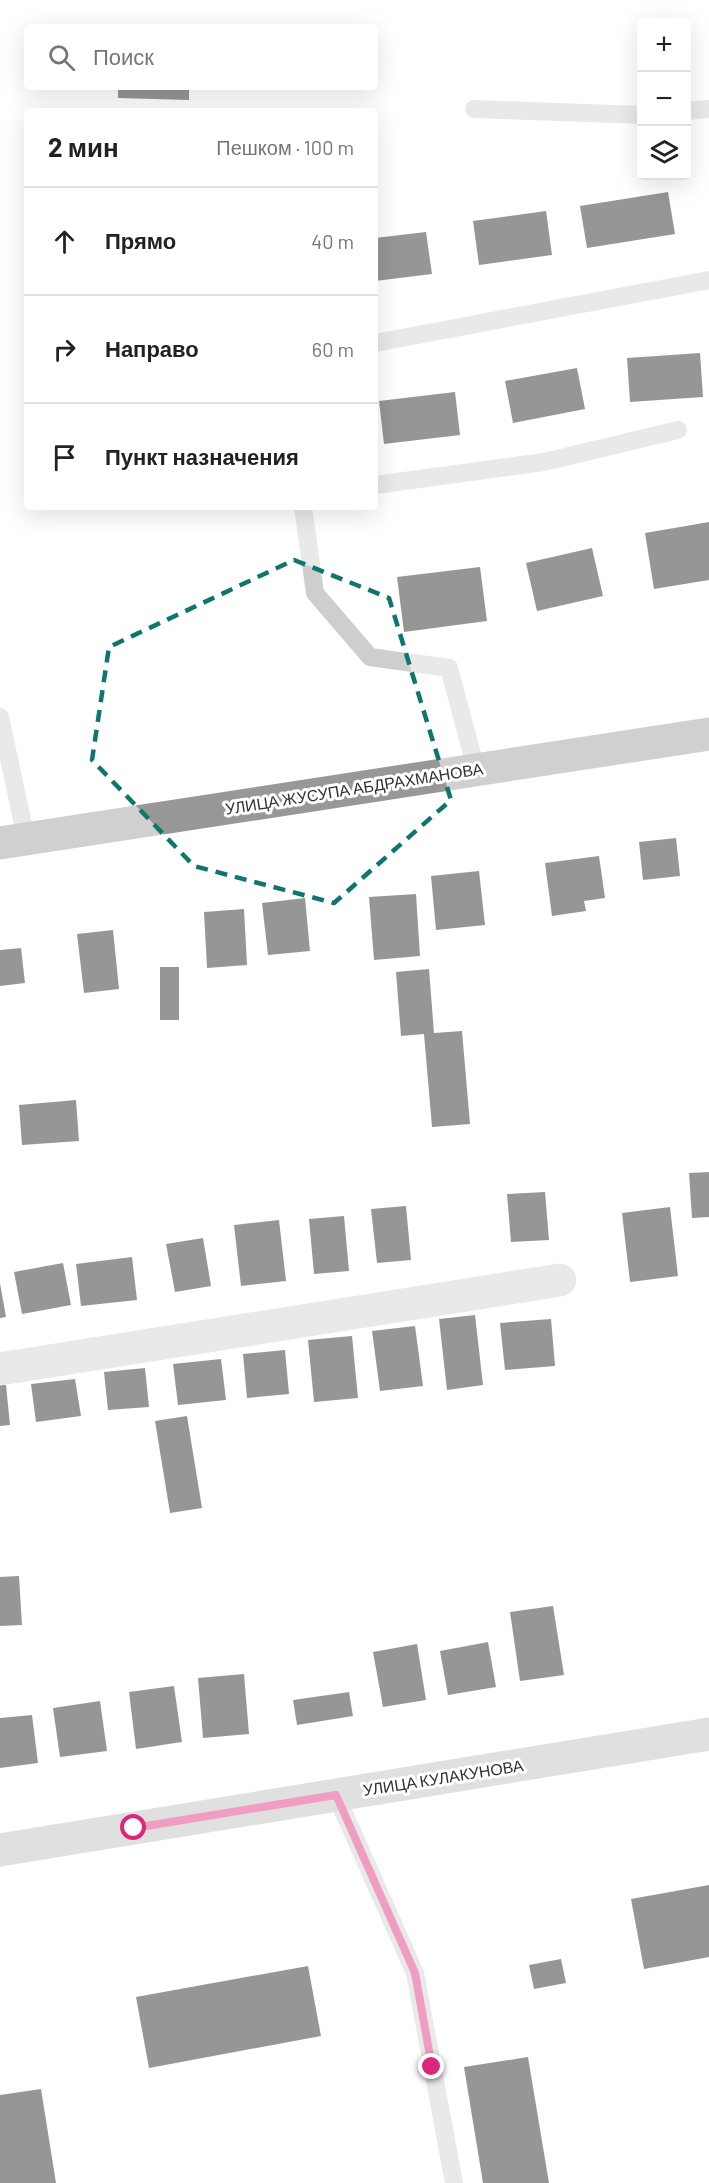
<!DOCTYPE html>
<html lang="ru">
<head>
<meta charset="utf-8">
<style>
  body { margin:0; font-family:Barlow,sans-serif; background:#f2f2f2; color:#222 }
  .controls { position:absolute; right:18px; top:18px; display:grid; overflow:hidden; border-radius:6px; box-shadow:0 6px 24px #0002 }
  .controls button { width:54px; height:54px; display:grid; place-items:center; padding:0; border:0; border-bottom:2px solid #e0e0e0; background:#fff; color:#222; font:30px sans-serif }
  .stop { position:absolute; width:18px; height:18px; margin:-14px; border:4px solid #db2777; border-radius:50%; background:#fff }
  .stop.end { background:#db2777; border-color:#fff; box-shadow:0 2px 6px #0008 }
  .list { margin:0; padding:0; list-style:none }
  h2 { display:flex; justify-content:space-between; align-items:center; height:78px; margin:0; padding:0 24px; font-size:26px }
  h2 small { font-size:20px; font-weight:400; color:#767676 }
  .list li { display:grid; grid-template-columns:39px 1fr auto; gap:18px; align-items:center; box-sizing:border-box; height:108px; padding:0 24px; border-top:2px solid #e0e0e0 }
  .list b { display:block; font-size:22px; white-space:nowrap }
  .list em { font-size:20px; font-style:normal; color:#767676 }
  .icon { flex:none; width:33px; height:33px; fill:none; stroke:currentColor; stroke-width:2; stroke-linecap:round; stroke-linejoin:round }
  .map { position:relative; flex:none; width:709px; height:2183px; overflow:hidden }
  .search { position:absolute; background:#fff; box-shadow:0 6px 24px #0002; left:24px; top:24px; width:354px; height:66px; display:flex; align-items:center; gap:15px; box-sizing:border-box; padding:0 21px; border-radius:6px; color:#767676; font-size:22px }
  .panel { position:absolute; background:#fff; box-shadow:0 6px 24px #0002; left:24px; top:108px; width:354px; height:402px; border-radius:6px }
  .map>svg:first-child { display:block }
  .building { fill:#181818 }
  .lines { fill:none; stroke-linecap:round; stroke-linejoin:round }
  .lane { stroke:#cecece; stroke-width:18 }
  .street { stroke:#cecece; stroke-width:33 }
  .secondary { stroke:#bbb; stroke-width:33 }
  .highway { stroke:#989898; stroke-width:33 }
  .route { stroke:#db2777; stroke-width:8 }
  .marked { fill:none; stroke:#0f766e; stroke-width:4.5; stroke-dasharray:12 8; stroke-linejoin:round }
  .labels { text-anchor:middle; dominant-baseline:central; stroke-width:6; stroke-linejoin:round; paint-order:stroke }
  .street-label { font-size:16px; fill:#313131; stroke:#fff }
</style>
</head>
<body>
<div class="map">
<svg width="709" height="2183" viewBox="0 0 709 2183">
  <rect width="100%" height="100%" fill="#fff"/>
  <path class="building" d="M118,87h71v13l-71,-2z
    M668,192l7,42 -88,14 -7,-42z
    M546,211l6,44 -73,10 -6,-44z
    M426,232l6,42 -57,7v-43z
    M700,353l3,44 -73,5 -3,-44z
    M577,368l8,41 -72,14 -8,-42z
    M455,392l5,43 -76,9 -5,-43z
    M709,522v58l-55,9 -9,-56z
    M592,548l11,48 -66,15 -11,-48z
    M480,567l7,54 -83,11 -7,-55z
    M676,838l4,38 -37,4 -4,-38z
    M599,856l6,42 -21,3 2,10 -34,5 -7,-53z
    M479,871l6,54 -49,5 -5,-54z
    M416,894l4,62 -46,4 -5,-63z
    M305,898l5,53 -42,4 -6,-52z
    M244,909l3,56 -40,3 -3,-56z
    M113,930l6,59 -35,4 -7,-59z
    M21,948l4,35 -25,3v-36z
    M160,967h19v53h-19z
    M429,969l5,64 28,-2 8,93 -38,3 -8,-93 -23,2 -5,-64z
    M76,1100l3,41 -57,4 -3,-40z
    M709,1172v45l-17,1 -3,-45z
    M545,1192l4,48 -38,2 -4,-48z
    M406,1206l5,54 -34,3 -6,-54z
    M670,1207l8,69 -48,6 -8,-69z
    M344,1216l5,55 -35,3 -5,-55z
    M279,1220l7,61 -45,5 -7,-61z
    M203,1238l8,48 -36,6 -9,-48z
    M132,1257l5,43 -56,6 -5,-42z
    M63,1263l8,42 -49,9 -8,-42z
    M0,1283l6,34 -6,1z
    M475,1315l8,70 -36,5 -8,-71z
    M551,1319l4,47 -50,4 -5,-47z
    M415,1326l8,60 -43,5 -8,-60z
    M352,1336l6,62 -44,4 -6,-62z
    M285,1350l4,44 -42,4 -4,-44z
    M221,1359l5,41 -48,5 -5,-41z
    M145,1368l4,39 -41,3 -4,-38z
    M75,1379l6,37 -45,6 -5,-38z
    M0,1385h6l4,40 -10,1z
    M187,1416l15,92 -32,5 -15,-92z
    M19,1576l3,49 -22,1v-49z
    M553,1606l11,69 -44,6 -10,-69z
    M488,1642l8,45 -48,8 -8,-44z
    M417,1644l9,56 -43,7 -10,-55z
    M244,1674l5,60 -46,4 -5,-60z
    M174,1686l8,56 -46,7 -7,-57z
    M349,1692l4,24 -56,9 -4,-25z
    M100,1701l7,50 -47,6 -7,-49z
    M32,1715l6,48 -38,5v-50z
    M709,1885v72l-65,12 -13,-70z
    M561,1959l5,24 -32,6 -5,-24z
    M308,1966l13,70 -172,32 -13,-71z
    M528,2057l21,126h-66l-19,-116z
    M41,2089l15,94h-56v-88z"/>
  <g class="lines">
    <path class="lane" d="M474,109l168,6
      M686,111l23,-2
      M375,343l334,-63
      M375,485l169,-23 134,-32
      M303,507l12,86 55,64 79,11 27,101
      M0,717l26,121
      M336,1795l79,178 39,210"/>
    <path class="street" d="M0,1369l560,-89"/>
    <path class="secondary" d="M0,1850l709,-116"/>
    <path class="highway" d="M0,843l709,-109"/>
  </g>
  <g class="lines">
    <path class="route" d="M134,1828l202,-33 79,178 17,94"/>
  </g>
  <path d="M0 0H709V2183H0ZM294,560l95,38 62,202 -117,103 -140,-37 -102,-106 17,-113z" fill="#fff" fill-opacity=".55" fill-rule="evenodd"/>
  <path class="marked" d="M294,560l95,38 62,202 -117,103 -140,-37 -102,-106 17,-113z"/>
  <g class="labels">
    <g class="street-label">
      <text transform="translate(354 788) rotate(-9)">УЛИЦА ЖУСУПА АБДРАХМАНОВА</text>
      <text transform="translate(443 1777) rotate(-9)">УЛИЦА КУЛАКУНОВА</text>
    </g>
  </g>
</svg>
<div class="controls">
<button>+</button>
<button>−</button>
<button><svg class="icon" aria-label="layers" viewBox="0 0 24 24"><path d="M12 4l9 5-9 5-9-5zM3 14l9 5 9-5"/></svg></button>
</div>
<div class="stop" style="left:134px;top:1828px"></div>
<div class="stop end" style="left:432px;top:2067px"></div>
<div class="search"><svg class="icon" aria-label="search" viewBox="0 0 24 24"><circle cx="10" cy="10" r="6"/><path d="M15 15l6 6"/></svg>Поиск</div>
<section class="panel">
<h2>2 мин<small>Пешком · 100 m</small></h2>
<ul class="list">
<li><svg class="icon" aria-label="ahead" viewBox="0 0 24 24"><path d="M12 20V5M6 11l6-6 6 6"/></svg><div><b>Прямо</b></div><em>40 m</em></li>
<li><svg class="icon" aria-label="right" viewBox="0 0 24 24"><path d="M7 20v-9h11M14 6l5 5-5 5"/></svg><div><b>Направо</b></div><em>60 m</em></li>
<li><svg class="icon" aria-label="arrive" viewBox="0 0 24 24"><path d="M6 21V4h12l-3 4 3 4H6"/></svg><div><b>Пункт назначения</b></div></li>
</ul>
</section>
</div>
</body>
</html>
